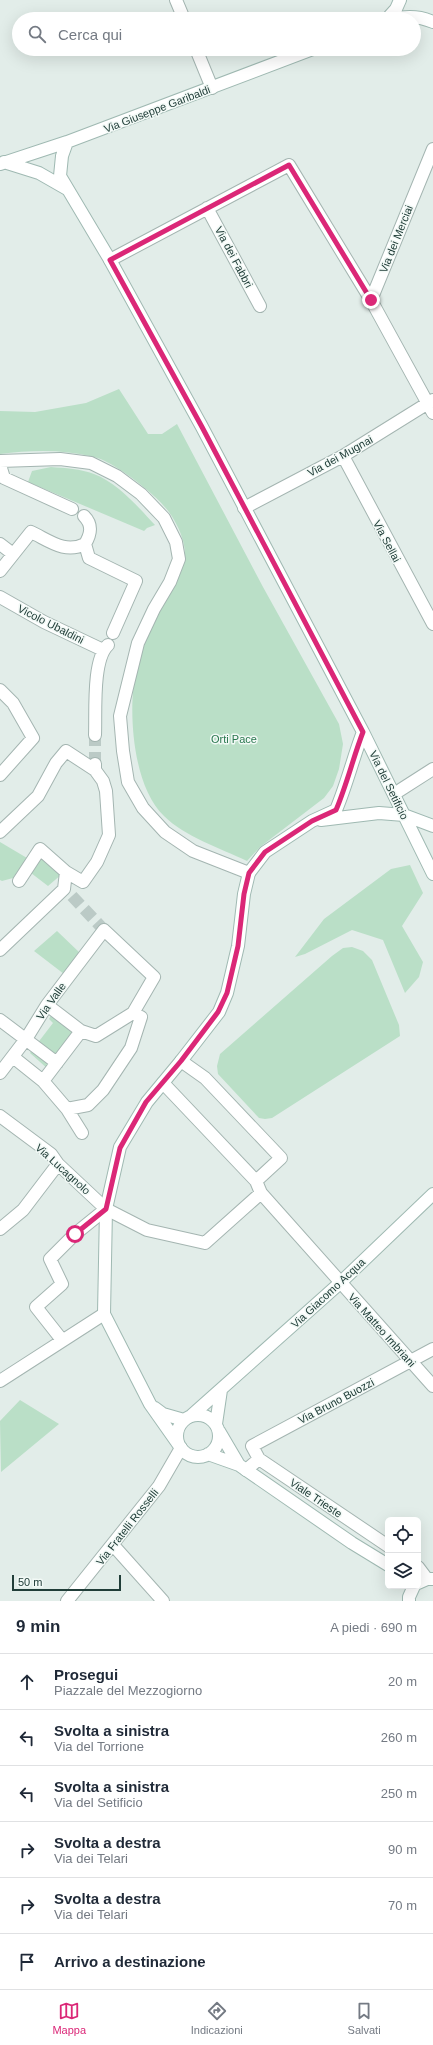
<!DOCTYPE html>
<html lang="it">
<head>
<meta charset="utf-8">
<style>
  body { margin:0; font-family:Helvetica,sans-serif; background:#f2f2f3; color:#1f2937 }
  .controls { position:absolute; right:12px; bottom:12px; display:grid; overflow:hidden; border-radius:6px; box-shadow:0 4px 16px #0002 }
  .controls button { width:36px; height:36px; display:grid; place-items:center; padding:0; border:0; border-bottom:1px solid #e0e1e3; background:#fff; color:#1f2937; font:20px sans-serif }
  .scale { position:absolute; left:12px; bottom:10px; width:109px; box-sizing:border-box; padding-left:4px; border:2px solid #213e39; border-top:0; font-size:11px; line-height:14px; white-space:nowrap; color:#213e39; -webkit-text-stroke:3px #f2f9f6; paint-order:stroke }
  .stop { position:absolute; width:12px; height:12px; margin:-9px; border:3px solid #db2777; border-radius:50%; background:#fff }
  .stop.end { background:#db2777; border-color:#fff; box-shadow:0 1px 4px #0008 }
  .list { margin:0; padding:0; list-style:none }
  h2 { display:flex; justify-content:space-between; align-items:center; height:52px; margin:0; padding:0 16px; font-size:17px }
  h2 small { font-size:13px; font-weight:400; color:#747a83 }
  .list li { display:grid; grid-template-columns:26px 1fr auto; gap:12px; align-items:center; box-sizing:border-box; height:56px; padding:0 16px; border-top:1px solid #e0e1e3 }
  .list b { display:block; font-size:15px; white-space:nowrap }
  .list p { margin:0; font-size:13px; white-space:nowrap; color:#747a83 }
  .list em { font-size:13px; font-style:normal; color:#747a83 }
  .icon { flex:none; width:22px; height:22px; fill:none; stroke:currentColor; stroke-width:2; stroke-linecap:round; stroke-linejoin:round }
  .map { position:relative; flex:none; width:433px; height:1601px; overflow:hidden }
  .search { position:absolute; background:#fff; box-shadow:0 4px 16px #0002; left:12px; right:12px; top:12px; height:44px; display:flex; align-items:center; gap:10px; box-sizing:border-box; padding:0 14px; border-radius:22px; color:#747a83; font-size:15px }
  .sheet { height:388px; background:#fff }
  nav { display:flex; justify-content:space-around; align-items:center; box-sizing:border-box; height:56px; border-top:1px solid #e0e1e3; background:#fff; font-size:11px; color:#747a83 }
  nav a { display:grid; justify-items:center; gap:2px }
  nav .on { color:#db2777 }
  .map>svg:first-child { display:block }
  .green { fill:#badfc7 }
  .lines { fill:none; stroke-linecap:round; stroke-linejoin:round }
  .street-tunnel { stroke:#bbcac6; stroke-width:12; stroke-dasharray:12 6; stroke-linecap:butt }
  .street-casing { stroke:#a4b5b1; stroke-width:14 }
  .secondary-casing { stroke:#9fb9b2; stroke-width:14 }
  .street { stroke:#fff; stroke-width:12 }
  .secondary { stroke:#fff; stroke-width:12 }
  .route { stroke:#db2777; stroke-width:5 }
  .labels { text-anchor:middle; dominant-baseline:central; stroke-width:3; stroke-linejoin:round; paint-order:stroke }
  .street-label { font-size:11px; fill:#213e39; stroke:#f2f9f6 }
  .park-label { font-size:11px; fill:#29774e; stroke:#f2f9f6 }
</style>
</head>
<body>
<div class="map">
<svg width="433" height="1601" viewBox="0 0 433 1601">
  <rect width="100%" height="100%" fill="#e2ede9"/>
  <path class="green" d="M119,389l29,45h14l15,-10 86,163 76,137 4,20 -4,25 -6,17 -9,12 -64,49 -13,14c-27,-13 -62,-24 -83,-45 -28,-27 -34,-87 -31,-124 2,-23 11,-47 19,-68 6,-16 15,-31 23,-46 3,-5 7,-11 9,-17 4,-14 -5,-34 -13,-46 -10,-17 -57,-54 -77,-58 -31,-8 -63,-7 -94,-3v-43l35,1 51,-9z
    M51,467c14,1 30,2 43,7 24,9 44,33 61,51l-8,3 -3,3 -116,-49 4,-11z
    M0,842l27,16 -14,20 -11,3 -2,-1z
    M41,854l21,20 -14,12 -17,-13z
    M410,865l13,28 -21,33 21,36 -4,15 -14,16 -22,-53 -31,-10 -47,24 -10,3 29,-38 67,-50z
    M57,931l23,22 -16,21 -30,-23z
    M352,947l11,4 9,9 27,65 1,11 -128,82 -7,1 -6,-1 -41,-44 -1,-8 3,-12 112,-98 11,-8z
    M53,1012l26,20 -30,38 -19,-17 23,-30 -4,-4z
    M20,1400l39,24 -58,48 -1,-51z"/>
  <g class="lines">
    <path class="street-tunnel" d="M95,764v-29
      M72,896l32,34"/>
    <g class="street-casing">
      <path id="street" d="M176,0l8,19
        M196,49l16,39
        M433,149l-62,151 62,113
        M207,208l53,98
        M110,260l179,-95 82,135
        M343,456l90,168
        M0,461l60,-2 31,4 26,13 24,18 23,24 12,24 3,17 -9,23 -16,27 -16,34 -18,73 3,35 5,31 15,26 22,24 28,19 56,22
        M0,465l4,13 68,31
        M244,508l99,-52 90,-56
        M0,544l13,10
        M85,544l4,14 47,23 -23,52
        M0,571l31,-39c19,9 34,22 54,12 6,-10 8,-19 -1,-28
        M0,597l44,25 59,28
        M0,690l13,13 20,35 -33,37
        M95,735c1,-22 -3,-75 13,-90
        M394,794l39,-25
        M0,832l38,-36 18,-33 10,-12 29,19
        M19,881l21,-32 26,23 17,10 14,-20 12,-27 -3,-44 -3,-10 -8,-11v-6
        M0,950l64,-61 2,-17
        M0,1020l57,43
        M13,1057l30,24 38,-50 -34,-26
        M181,1061l24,17 76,80 -25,23
        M0,1073l26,-34 21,-34 57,-75 50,47 -21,36
        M43,1081l24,28 15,24
        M163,1083l93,98 5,12 172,193
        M67,1109l21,-4 15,-15 28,-42 10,-31 -8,-4 -37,23 -15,-5
        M0,1116l51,38 7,10 48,45 41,21 58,13 56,-50
        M0,1229l23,-19 35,-46
        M62,1340l-26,-33 26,-23 -12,-25 25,-25 31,-25
        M0,1381l104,-67
        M259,1459l-7,-13 181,-97
        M246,1470l13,-11 129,87
        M113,1545l50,56
        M418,1567l9,12
        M67,1601l92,-115 22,-38"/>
    </g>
    <g class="secondary-casing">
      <path id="secondary" d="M387,19l9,-10 4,-9
        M393,19c14,-3 27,-3 40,3
        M67,142l-5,14 -2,20 50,84 92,167 161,305 70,142
        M4,162l35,11 28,16
        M0,164l67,-22 246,-93
        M321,820l58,-7 25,2 29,11
        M155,1408l8,6 21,6
        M177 1436a21 21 0 1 1 42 0a21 21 0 1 1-42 0Z
        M192,1415l148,-132 93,-89
        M216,1424l5,-34
        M219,1431l20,34
        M181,1448l-31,-44 -46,-90 2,-105 14,-62 27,-45 34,-41 38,-49 8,-19 11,-47 6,-52 5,-21 16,-21 47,-31 24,-11c11,-26 17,-52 27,-78
        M208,1454l31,11 113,78 36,22
        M418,1583l9,-4h6
        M409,1601v-4l5,-11"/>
    </g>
    <use href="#street" class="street"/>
    <use href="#secondary" class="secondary"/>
  </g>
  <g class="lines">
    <path class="route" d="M75,1234l31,-25 14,-61 26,-46 35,-41 37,-49 9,-19 11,-47 6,-52 5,-21 16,-21 47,-31 24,-11c11,-26 17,-52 27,-78l-161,-305 -92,-167 179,-95 82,135"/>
  </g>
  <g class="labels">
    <g class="street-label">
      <text transform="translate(157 109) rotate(-21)">Via Giuseppe Garibaldi</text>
      <text transform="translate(396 239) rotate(-68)">Via dei Merciai</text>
      <text transform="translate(234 257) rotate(62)">Via dei Fabbri</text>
      <text transform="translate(340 456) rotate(-29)">Via dei Mugnai</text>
      <text transform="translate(387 541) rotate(62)">Via Sellai</text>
      <text transform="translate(51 624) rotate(27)">Vicolo Ubaldini</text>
      <text transform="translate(389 785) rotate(64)">Via del Setificio</text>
      <text transform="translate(51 1001) rotate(-55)">Via Valle</text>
      <text transform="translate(63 1169) rotate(42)">Via Lucagnolo</text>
      <text transform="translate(328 1293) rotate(-43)">Via Giacomo Acqua</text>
      <text transform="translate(382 1330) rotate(48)">Via Matteo Imbriani</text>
      <text transform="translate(336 1401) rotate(-28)">Via Bruno Buozzi</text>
      <text transform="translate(316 1498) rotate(34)">Viale Trieste</text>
      <text transform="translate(127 1527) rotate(-52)">Via Fratelli Rosselli</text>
    </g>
    <g class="park-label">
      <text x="234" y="739">Orti Pace</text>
    </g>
  </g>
</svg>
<div class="controls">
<button><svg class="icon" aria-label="locate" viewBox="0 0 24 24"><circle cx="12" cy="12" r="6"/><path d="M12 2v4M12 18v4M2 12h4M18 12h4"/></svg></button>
<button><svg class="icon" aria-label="layers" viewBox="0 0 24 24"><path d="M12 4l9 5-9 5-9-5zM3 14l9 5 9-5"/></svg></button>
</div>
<div class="scale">50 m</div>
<div class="stop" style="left:75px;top:1234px"></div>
<div class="stop end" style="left:371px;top:300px"></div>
<div class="search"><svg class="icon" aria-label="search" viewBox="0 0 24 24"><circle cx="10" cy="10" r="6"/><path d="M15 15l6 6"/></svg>Cerca qui</div>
</div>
<section class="sheet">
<h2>9 min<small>A piedi · 690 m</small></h2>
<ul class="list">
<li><svg class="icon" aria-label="ahead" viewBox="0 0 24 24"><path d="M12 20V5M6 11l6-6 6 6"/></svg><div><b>Prosegui</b><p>Piazzale del Mezzogiorno</p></div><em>20 m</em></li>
<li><svg class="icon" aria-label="left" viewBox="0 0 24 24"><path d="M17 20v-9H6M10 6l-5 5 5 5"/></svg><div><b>Svolta a sinistra</b><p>Via del Torrione</p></div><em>260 m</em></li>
<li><svg class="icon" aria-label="left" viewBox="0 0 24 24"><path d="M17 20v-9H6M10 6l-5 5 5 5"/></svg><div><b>Svolta a sinistra</b><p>Via del Setificio</p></div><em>250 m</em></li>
<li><svg class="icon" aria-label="right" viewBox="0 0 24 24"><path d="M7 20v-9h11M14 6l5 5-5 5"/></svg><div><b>Svolta a destra</b><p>Via dei Telari</p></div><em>90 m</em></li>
<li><svg class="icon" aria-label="right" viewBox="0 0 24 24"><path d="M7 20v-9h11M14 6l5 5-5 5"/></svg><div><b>Svolta a destra</b><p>Via dei Telari</p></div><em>70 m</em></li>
<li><svg class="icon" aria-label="arrive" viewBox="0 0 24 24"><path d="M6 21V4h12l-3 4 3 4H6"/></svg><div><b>Arrivo a destinazione</b></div></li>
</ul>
</section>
<nav>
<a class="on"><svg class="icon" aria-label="map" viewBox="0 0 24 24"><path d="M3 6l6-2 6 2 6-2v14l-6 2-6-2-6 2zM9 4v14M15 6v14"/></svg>Mappa</a>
<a><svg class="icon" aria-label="directions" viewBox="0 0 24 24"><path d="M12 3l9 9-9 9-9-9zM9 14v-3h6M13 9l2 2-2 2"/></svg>Indicazioni</a>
<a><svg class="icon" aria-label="saved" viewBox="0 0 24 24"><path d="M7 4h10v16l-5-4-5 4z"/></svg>Salvati</a>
</nav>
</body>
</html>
